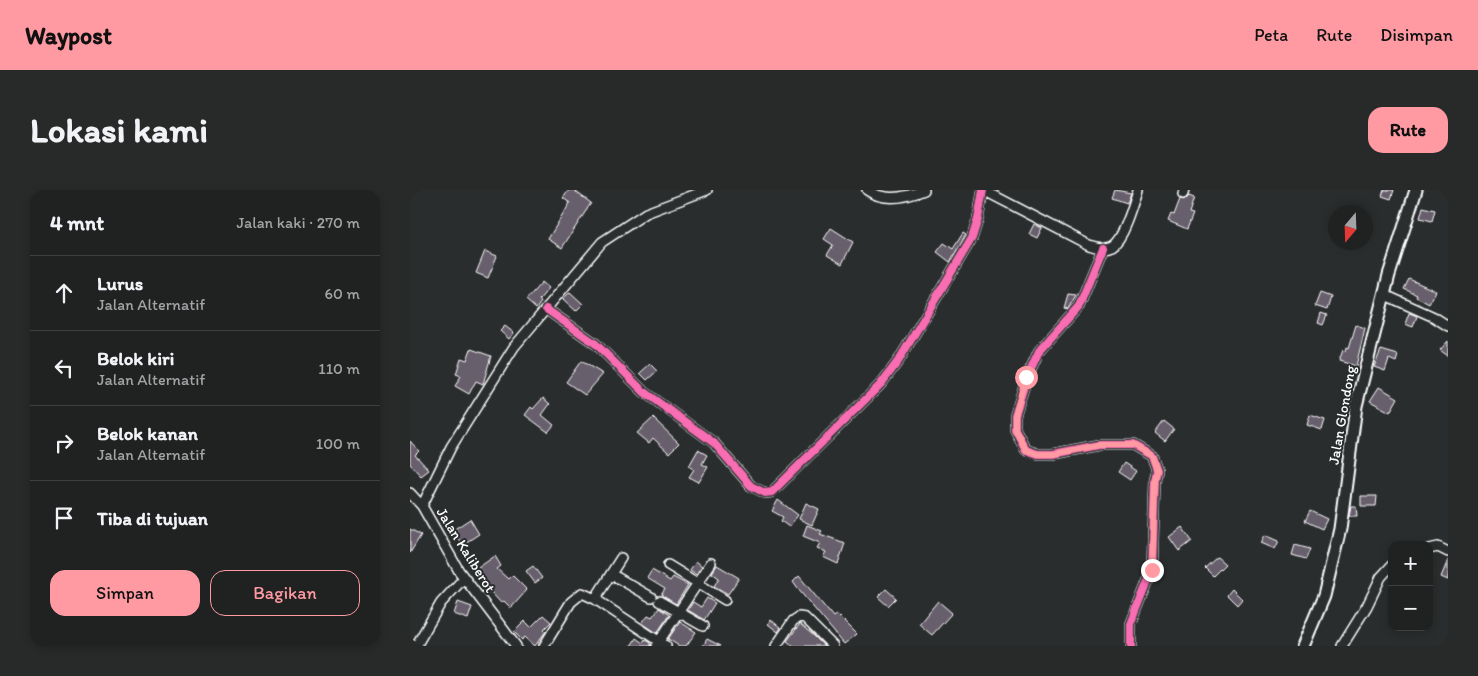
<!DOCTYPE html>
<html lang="id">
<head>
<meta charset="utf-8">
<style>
  body { margin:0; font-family:Itim,sans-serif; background:#282a2a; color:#f1f3f6 }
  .controls { position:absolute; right:15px; bottom:15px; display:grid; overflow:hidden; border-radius:10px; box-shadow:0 2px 8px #0003 }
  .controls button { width:45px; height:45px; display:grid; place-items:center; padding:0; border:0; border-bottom:1px solid #3d3f40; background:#202222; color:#f1f3f6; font:25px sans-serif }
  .compass { position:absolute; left:918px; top:15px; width:45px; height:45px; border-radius:50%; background:#202222; box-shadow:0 2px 8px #0003; rotate:199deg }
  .stop { position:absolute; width:15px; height:15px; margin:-11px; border:4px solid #ff9aa2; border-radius:50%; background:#fff }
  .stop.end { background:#ff9aa2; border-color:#fff; box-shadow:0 1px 5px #0008 }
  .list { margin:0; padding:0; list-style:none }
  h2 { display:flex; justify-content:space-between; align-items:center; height:65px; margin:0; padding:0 20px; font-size:21px }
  h2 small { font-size:16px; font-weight:400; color:#a2a4a5 }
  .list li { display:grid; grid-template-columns:32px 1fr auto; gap:15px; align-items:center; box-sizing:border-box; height:75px; padding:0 20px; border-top:1px solid #3d3f40 }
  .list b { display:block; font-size:19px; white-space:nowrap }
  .list p { margin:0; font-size:16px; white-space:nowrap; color:#a2a4a5 }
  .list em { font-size:16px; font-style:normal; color:#a2a4a5 }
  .actions { display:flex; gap:10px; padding:15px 20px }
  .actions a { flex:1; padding:11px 0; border:1px solid #ff9aa2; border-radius:15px; text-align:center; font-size:18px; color:#ff9aa2 }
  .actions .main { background:#ff9aa2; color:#111 }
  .icon { flex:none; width:28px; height:28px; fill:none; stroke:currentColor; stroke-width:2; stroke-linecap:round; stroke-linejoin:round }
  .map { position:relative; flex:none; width:1038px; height:456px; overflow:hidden; border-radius:15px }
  header { display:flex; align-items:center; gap:30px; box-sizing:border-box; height:70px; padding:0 25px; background:#ff9aa2; color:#111 }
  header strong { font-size:24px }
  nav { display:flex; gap:28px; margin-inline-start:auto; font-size:18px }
  .intro { display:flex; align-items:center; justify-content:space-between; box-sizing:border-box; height:120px; padding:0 30px }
  h1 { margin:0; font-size:35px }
  .button { padding:12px 22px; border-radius:15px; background:#ff9aa2; color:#111; font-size:18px; font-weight:700 }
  main { display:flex; gap:30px; padding:0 30px }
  aside { flex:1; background:#202222; border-radius:15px; box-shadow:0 2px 8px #0003 }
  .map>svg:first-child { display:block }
  .building { fill:#685e6d; stroke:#fff }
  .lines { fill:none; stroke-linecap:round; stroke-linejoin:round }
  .minor-casing { stroke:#fff; stroke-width:12 }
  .major-casing { stroke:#fff; stroke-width:15 }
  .minor { stroke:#2a2d2e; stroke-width:9 }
  .major { stroke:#2a2d2e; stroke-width:11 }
  .cycleway-casing { stroke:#2a2d2e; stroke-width:11 }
  .cycleway { stroke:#f96db3; stroke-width:8 }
  .route { stroke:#ff9aa2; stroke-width:6 }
  .labels { text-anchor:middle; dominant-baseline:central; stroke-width:4; stroke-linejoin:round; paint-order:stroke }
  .street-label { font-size:15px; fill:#fff; stroke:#2a2d2e }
</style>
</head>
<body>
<header>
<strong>Waypost</strong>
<nav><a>Peta</a><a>Rute</a><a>Disimpan</a></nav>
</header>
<div class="intro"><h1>Lokasi kami</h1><a class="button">Rute</a></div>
<main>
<aside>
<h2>4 mnt<small>Jalan kaki · 270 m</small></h2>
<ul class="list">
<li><svg class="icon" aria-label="ahead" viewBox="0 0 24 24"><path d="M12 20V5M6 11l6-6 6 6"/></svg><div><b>Lurus</b><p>Jalan Alternatif</p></div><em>60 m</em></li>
<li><svg class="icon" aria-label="left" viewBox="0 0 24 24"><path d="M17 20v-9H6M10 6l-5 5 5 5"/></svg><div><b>Belok kiri</b><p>Jalan Alternatif</p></div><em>110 m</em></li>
<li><svg class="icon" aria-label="right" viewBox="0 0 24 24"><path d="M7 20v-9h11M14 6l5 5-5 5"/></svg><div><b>Belok kanan</b><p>Jalan Alternatif</p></div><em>100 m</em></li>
<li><svg class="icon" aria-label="arrive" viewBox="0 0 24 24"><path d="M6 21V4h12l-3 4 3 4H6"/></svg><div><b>Tiba di tujuan</b></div></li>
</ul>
<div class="actions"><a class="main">Simpan</a><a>Bagikan</a></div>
</aside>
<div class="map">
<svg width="1038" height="456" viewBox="0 0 1038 456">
  <rect width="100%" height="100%" fill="#2a2d2e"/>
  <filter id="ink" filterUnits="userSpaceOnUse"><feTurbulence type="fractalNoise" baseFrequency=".02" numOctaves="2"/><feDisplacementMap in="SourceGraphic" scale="10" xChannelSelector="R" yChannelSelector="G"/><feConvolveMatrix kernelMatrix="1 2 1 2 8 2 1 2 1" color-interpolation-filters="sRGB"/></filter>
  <g filter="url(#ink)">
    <path class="building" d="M159,0h8l-1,2 15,11 -29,45 -14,-9 22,-36 -7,-5z
      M705,0l16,3 -4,10 -15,-5z
      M974,0h10l-3,9 -9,-3z
      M779,6l5,2 -5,15 4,1 -6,15 -19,-8 3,-7 3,1 6,-16 5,1z
      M1013,17l12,3 -3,11 -12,-3z
      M624,34l8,4 -5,10 -8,-4z
      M421,38l22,14 -11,22 -15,-9 6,-10 -9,-6z
      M553,43l3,2 -16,27 -13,-10 7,-9 9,6z
      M75,61l12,5 -9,22 -12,-5z
      M999,89l27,12 -7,13 -13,-7 1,-2 -13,-6z
      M132,92l7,6 -10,12 2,2 -5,7 -10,-9z
      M160,102l13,12 -7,7 -13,-12z
      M910,103l11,4 -4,13 -12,-4z
      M658,104l8,1 -8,14 -4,-1z
      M911,123l6,2 -4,10 -5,-2z
      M999,123l8,3 -4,11 -8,-3z
      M946,135l9,3 -9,38 -17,-5 4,-11 3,1 1,-4 2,1z
      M95,136l9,7 -5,6 -9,-8z
      M1038,151v15l-8,-6z
      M61,159l20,7 -8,28 -7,-3 -7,13 -14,-8 6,-10 -5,-2 5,-16 6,2z
      M971,160l17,5 -2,7 -7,-3 -4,12 -11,-4z
      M171,171l22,13 -18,21 -19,-13z
      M240,174l7,7 -10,9 -7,-7z
      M969,197l19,11 -8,14 -20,-11z
      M133,208l7,6 -8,11 12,10 -6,7 -23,-17 6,-8 2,2z
      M900,225l15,5 -3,10 -15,-5z
      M243,228l26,25 -10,10 -16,-15 -4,5 -12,-10z
      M754,231l10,8 -9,12 -10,-8z
      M0,251l9,10 -4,4 14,15 -8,6 -11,-12z
      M288,260l9,5 -5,9 6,3 -9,15 -10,-5 5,-8 -5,-3z
      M714,273l12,8 -6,9 -12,-8z
      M951,306h16l-1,10h-15z
      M368,310l20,15 -9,12 -8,-6 2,-4 -11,-6z
      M396,313l13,6 -7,16 -13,-6z
      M941,316h5l1,10h-8z
      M900,321l17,8 -5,10 -17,-8z
      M60,329l9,15 -17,11 -9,-15z
      M397,335l15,6 -2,3 25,9 -7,21 -15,-7 3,-5 -9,-4 3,-5 -17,-7z
      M772,337l10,14 -13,10 -10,-14z
      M0,339l11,6 -11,18z
      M855,345l14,6 -4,8 -14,-6z
      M885,355l15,4 -4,10 -14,-4z
      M85,366l6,10 -4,3 11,10 4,-4 15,15 -16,18 -7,-7 -3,2 -11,-12 -2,2 -6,-6 3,-3 -10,-14z
      M807,367l8,7 -12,12 -8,-8z
      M1038,370v20l-7,-3z
      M286,371l6,5 -6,8 -6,-4z
      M307,375l22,13 -11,16 -14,-8 5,-8 -7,-5z
      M123,376l9,12 -7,5 -9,-12z
      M242,380l18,11 3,-4 15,8 -12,19 -15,-9 4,-6 -18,-11z
      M389,386l34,41 4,-3 20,20 -13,10 -46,-55 -5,-7z
      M476,399l10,9 -8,8 -10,-9z
      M822,399l10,10 -5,6 -10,-10z
      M297,408l8,5 -11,17 -16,-10 5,-8 8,5z
      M528,411l14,12 -20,22 -13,-11z
      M48,412l14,5 -4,12 -14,-5z
      M249,418l10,7 -12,18 -15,-10 6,-8 4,2z
      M133,425l8,7 -7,7 2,2 -11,15 -10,-9 -3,3 -8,-8 11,-11 6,6z
      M361,430l10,8 -3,4 -10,-8z
      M270,432l16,10 -10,14h-7l-11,-7z
      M390,434l14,12 10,10h-31l-6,-5z
      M226,448l7,5 2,-3 5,3v3h-19z
      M297,449l14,7h-18z"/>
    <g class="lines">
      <g class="minor-casing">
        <path id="minor" d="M457,0c17,12 38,8 57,0
          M573,0l106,55c7,2 15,5 23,1 12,-7 22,-43 26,-56
          M773,4l1,-4
          M693,58l-24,58 -40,45 -12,26 -12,38v14l11,21 12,4h15l46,-9h34l19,11 5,14 -2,10 -3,91 -21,53v22
          M975,105l49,22 14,9
          M136,119l50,35 48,48 70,51 37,43 14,7 7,-1 109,-108 18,-24 73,-122 6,-19 5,-29
          M0,303l12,13 37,65 57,75
          M12,316l29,-59 63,-100 88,-105 44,-29 61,-23
          M1019,359l9,-2 10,5
          M258,375l57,35
          M201,384l40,23
          M185,409l26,-41
          M249,411l44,25
          M6,456l25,-43 23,-25
          M134,456l27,-44 11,-9 13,6 71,47
          M246,456l55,-83
          M366,456l17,-25 6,-4 6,1 28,28
          M932,456l25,-40 14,-29 11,-12"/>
      </g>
      <g class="major-casing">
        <path id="major" d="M893,456l21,-50 16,-67 16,-123 33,-131 27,-85"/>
      </g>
      <use href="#minor" class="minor"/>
      <use href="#major" class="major"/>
      <g class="cycleway-casing">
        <path id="cycleway" d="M693,58l-24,58 -40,45 -12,26 -12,38v14l11,21 12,4h15l46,-9h34l19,11 5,14 -2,10 -3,91 -21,53v22
          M136,119l50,35 48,48 70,51 37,43 14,7 7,-1 109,-108 18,-24 73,-122 6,-19 5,-29"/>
      </g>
      <use href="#cycleway" class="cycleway"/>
    </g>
  </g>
  <g class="lines" filter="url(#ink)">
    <path class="route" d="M616,187l-11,38v14l11,21 12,4h16l45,-9h34l19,11 5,14 -2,10 -3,90"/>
  </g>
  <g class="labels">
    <g class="street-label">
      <text transform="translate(932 225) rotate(-80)">Jalan Glondong</text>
      <text transform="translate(56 360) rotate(58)">Jalan Kaliberot</text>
    </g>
  </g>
</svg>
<div class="controls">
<button>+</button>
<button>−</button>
</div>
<svg class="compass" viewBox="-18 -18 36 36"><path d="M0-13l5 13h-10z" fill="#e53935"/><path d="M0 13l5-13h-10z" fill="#a2a4a5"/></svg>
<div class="stop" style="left:616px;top:187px"></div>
<div class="stop end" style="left:742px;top:380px"></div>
</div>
</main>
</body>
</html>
